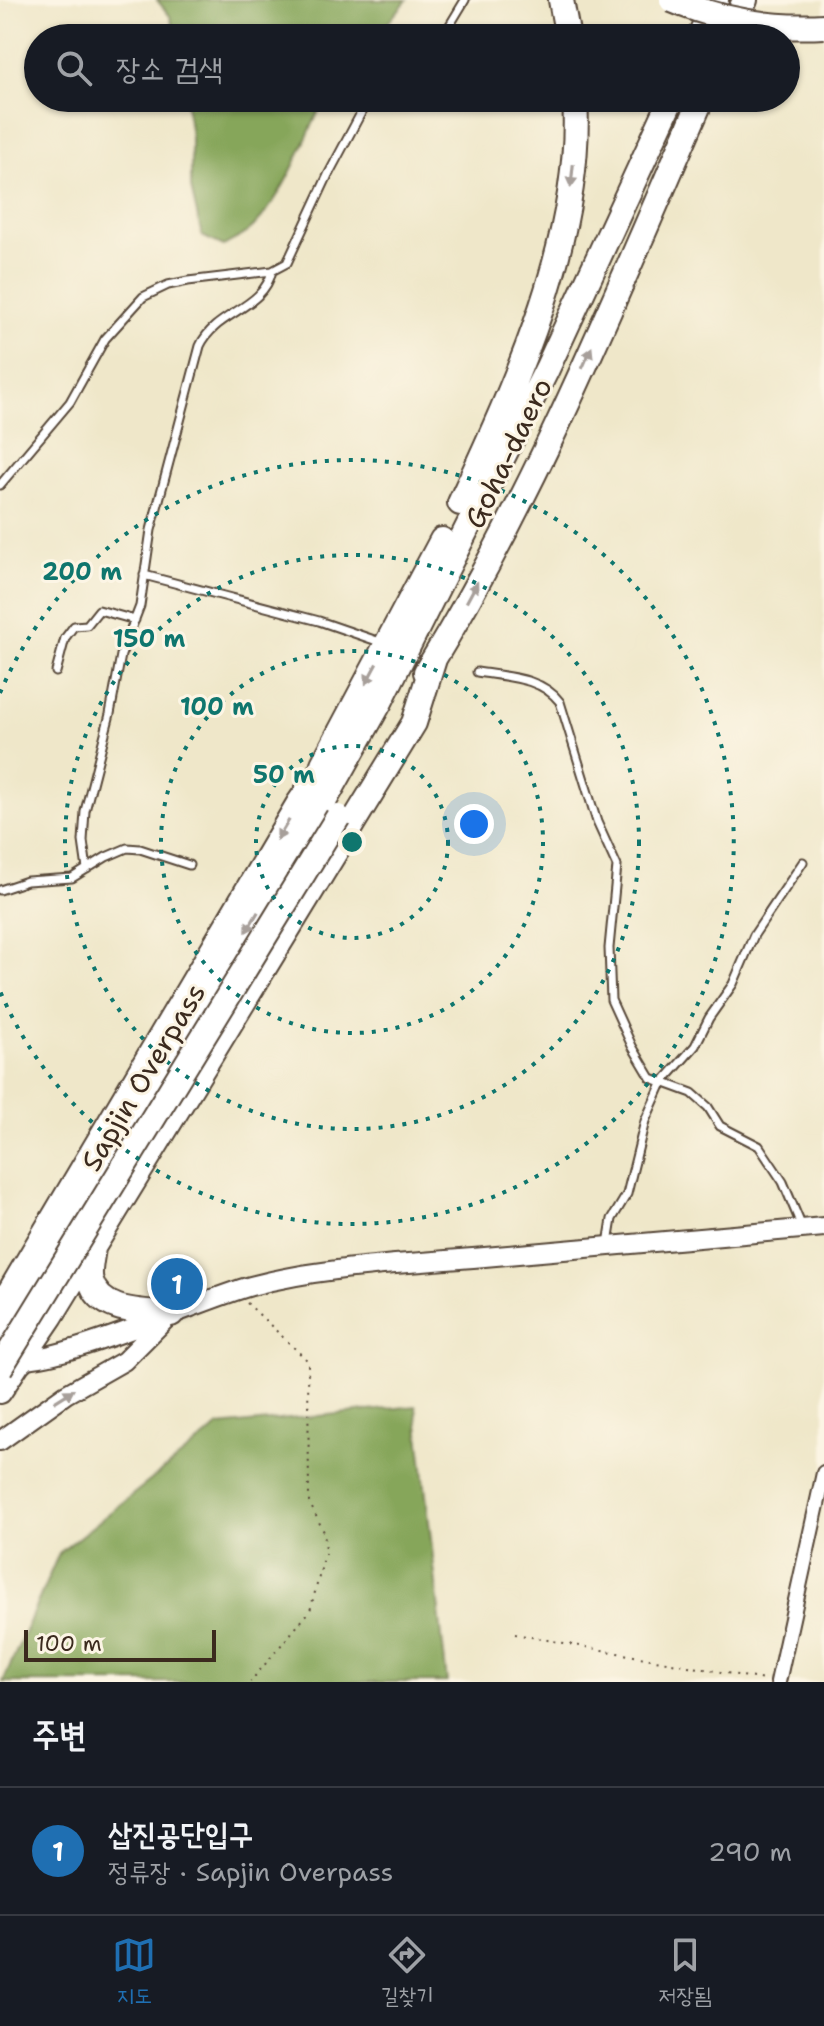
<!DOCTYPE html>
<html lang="ko">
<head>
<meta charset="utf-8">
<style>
  body { margin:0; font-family:"Shantell Sans","Poor Story",sans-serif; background:#20242c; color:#f1f3f6 }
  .scale { position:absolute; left:24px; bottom:20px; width:192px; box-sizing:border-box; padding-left:8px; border:4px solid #3b2a1e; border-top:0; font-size:22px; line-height:28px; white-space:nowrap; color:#3b2a1e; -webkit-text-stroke:6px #fcf5e5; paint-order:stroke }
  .you { position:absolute; left:474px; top:824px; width:28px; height:28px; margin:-20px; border:6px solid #fff; border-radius:50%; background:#1a73e8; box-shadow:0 0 0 12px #1a73e833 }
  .badge { display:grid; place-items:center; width:52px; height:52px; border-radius:50%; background:#1f6fb2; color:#fff; font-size:26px; font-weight:700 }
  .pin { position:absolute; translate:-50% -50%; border:4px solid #fff; box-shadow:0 2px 8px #0006 }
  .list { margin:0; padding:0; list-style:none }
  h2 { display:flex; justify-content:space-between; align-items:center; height:104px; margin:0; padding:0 32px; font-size:34px }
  h2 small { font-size:26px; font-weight:400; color:#9ea1a6 }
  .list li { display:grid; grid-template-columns:52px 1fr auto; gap:24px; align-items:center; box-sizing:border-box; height:128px; padding:0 32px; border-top:2px solid #363941 }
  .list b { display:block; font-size:30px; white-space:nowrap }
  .list p { margin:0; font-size:26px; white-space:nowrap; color:#9ea1a6 }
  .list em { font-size:26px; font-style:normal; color:#9ea1a6 }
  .icon { flex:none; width:44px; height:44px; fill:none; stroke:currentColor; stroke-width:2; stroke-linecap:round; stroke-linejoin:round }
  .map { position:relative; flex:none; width:824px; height:1682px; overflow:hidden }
  .search { position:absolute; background:#171b24; box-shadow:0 2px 6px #0004; left:24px; right:24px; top:24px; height:88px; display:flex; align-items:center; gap:20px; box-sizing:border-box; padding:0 28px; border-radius:44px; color:#9ea1a6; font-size:30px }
  .sheet { height:232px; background:#171b24 }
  nav { display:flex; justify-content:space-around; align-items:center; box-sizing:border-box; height:112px; border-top:2px solid #363941; background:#171b24; font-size:22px; color:#9ea1a6 }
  nav a { display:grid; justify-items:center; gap:4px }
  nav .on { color:#1f6fb2 }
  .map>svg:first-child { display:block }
  .forest { fill:#86a65a; stroke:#60683c; stroke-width:2 }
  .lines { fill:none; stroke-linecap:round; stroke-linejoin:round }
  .lane-casing { stroke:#564638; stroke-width:11 }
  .street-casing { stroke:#564638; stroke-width:18 }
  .secondary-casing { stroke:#564638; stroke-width:22 }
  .primary-casing { stroke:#564638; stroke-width:26 }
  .highway-casing { stroke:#564638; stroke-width:28 }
  .path { stroke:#564638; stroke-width:2; stroke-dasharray:2 6; stroke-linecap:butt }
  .lane { stroke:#fff; stroke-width:7 }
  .street { stroke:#fff; stroke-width:14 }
  .secondary { stroke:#fff; stroke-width:18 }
  .primary { stroke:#fff; stroke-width:22 }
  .highway { stroke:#fff; stroke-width:24 }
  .highway-bridge-casing { stroke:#564638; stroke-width:28; stroke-linecap:butt }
  .highway-bridge { stroke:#fff; stroke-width:24 }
  .oneway { fill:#a79f9a }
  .ring { fill:none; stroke:#0f766e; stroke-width:4; stroke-dasharray:4 8 }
  .labels { text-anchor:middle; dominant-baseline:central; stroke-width:6; stroke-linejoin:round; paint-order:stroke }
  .street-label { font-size:28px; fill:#3b2a1e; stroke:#fcf5e5 }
  .centre { fill:#0f766e; stroke:#fcf5e5; stroke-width:4 }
  .ring-label { font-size:24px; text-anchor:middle; font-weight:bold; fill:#0f766e; stroke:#fcf5e5; stroke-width:6; stroke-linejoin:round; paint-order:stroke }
</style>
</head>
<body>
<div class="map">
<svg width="824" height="1682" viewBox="0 0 824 1682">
  <rect width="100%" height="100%" fill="#fcf5e5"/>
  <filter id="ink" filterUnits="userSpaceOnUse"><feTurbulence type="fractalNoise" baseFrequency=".0125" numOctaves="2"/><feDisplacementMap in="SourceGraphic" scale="16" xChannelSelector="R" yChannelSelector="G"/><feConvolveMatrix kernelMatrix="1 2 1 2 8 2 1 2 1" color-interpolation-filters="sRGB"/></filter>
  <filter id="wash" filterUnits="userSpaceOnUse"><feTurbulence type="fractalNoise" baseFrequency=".006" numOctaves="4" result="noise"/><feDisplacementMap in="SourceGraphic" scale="32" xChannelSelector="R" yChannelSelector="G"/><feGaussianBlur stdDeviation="1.8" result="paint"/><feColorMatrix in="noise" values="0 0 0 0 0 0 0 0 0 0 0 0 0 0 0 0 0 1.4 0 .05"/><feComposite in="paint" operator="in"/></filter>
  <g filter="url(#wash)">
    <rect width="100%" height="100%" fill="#efe7c9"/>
    <path class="forest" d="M157,0h250l-32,38h-198l-7,-22z
      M185,98h140c-20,40 -43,107 -79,135 -6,5 -15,8 -22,13l-22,-10 -11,-48v-53z
      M416,1406l31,276h-444l56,-129 160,-127z"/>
  </g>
  <g filter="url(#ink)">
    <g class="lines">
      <g class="lane-casing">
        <path id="lane" d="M442,38l23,-38
          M0,485l70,-83 35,-63 38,-42 25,-12 20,-4 84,-10 15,-8 41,-88 41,-77
          M144,575l175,46 61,21
          M56,672l9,-34 9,-12 13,-1 12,-15 36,10
          M477,672c30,5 64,5 83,30l37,120 20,44 -8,82 2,52 21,46 19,32 41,15 16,14 12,19 39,20 24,36 19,45
          M87,869l-4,-28 2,-30 25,-97 11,-59 19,-49 11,-76 49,-184c16,-35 63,-36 72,-75
          M0,890l27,-9 45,-3 34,-21 21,-9 13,1 49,16
          M608,1244l4,-25 15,-25 18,-73 17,-38 33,-37 14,-28 24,-34 21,-49 49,-73"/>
      </g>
      <g class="street-casing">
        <path id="street" d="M778,1682l46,-209"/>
      </g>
      <g class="secondary-casing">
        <path id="secondary" d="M14,1358c37,10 191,-60 237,-72 70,-19 150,-22 222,-28 117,-11 234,-20 351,-31
          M0,1441l66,-47 58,-33 44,-44"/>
      </g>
      <g class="primary-casing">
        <path id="primary" d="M0,1392l21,-32"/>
      </g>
      <g class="highway-casing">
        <path id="highway" d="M561,0l7,38
          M699,38l17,-38
          M729,38l16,-38
          M460,503c56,-120 124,-269 115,-405
          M426,672c111,-181 191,-380 276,-574
          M323,764l119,-224
          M93,1248c-1,9 -5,24 -2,33 9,33 53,30 80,33
          M2,1305l297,-502 34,-49
          M0,1339l321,-532 59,-105 167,-333 125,-271
          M21,1360l30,-44 363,-593 20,-64"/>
      </g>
      <path class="path" d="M247,1303l61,58 1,141 15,30 2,18 -16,61 -60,71
        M515,1634l249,46"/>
      <use href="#lane" class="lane"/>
      <use href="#street" class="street"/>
      <use href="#secondary" class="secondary"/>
      <use href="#primary" class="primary"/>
      <use href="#highway" class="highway"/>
      <g class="highway-bridge-casing">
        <path id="highway-bridge" d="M672,0c50,21 98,29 152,26
          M0,1368l338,-551"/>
      </g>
      <use href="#highway-bridge" class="highway-bridge"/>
    </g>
    <defs><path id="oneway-solid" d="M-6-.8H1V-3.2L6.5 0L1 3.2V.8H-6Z" transform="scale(2)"/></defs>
    <g class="oneway">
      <use href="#oneway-solid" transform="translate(572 176) rotate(96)"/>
      <use href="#oneway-solid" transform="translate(587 358) rotate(-66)"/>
      <use href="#oneway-solid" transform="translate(472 592) rotate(-62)"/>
      <use href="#oneway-solid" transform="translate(371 674) rotate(118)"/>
      <use href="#oneway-solid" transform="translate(283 830) rotate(121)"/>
      <use href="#oneway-solid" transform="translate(252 922) rotate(121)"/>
      <use href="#oneway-solid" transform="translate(64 1396) rotate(-32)"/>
    </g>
  </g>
  <g class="ring">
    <circle cx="352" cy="842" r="96"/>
    <circle cx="352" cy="842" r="191"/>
    <circle cx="352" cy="842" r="287"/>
    <path d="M0 693A382 382 0 1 1 0 991"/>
  </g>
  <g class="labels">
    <g class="street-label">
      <text transform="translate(508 453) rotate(-64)">Goha-daero</text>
      <text transform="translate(143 1077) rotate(-59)">Sapjin Overpass</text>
    </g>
  </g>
  <circle cx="352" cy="842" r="12" class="centre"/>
  <g class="ring-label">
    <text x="82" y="580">200 m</text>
    <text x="149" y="647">150 m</text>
    <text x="217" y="715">100 m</text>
    <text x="284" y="783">50 m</text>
  </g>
</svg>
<div class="scale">100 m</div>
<div class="you"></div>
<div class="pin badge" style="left:177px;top:1284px">1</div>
<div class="search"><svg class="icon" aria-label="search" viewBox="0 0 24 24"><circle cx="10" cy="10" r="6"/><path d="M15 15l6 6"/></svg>장소 검색</div>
</div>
<section class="sheet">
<h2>주변<small></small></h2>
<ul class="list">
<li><span class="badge">1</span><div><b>삽진공단입구</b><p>정류장 · Sapjin Overpass</p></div><em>290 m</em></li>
</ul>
</section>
<nav>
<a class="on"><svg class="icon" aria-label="map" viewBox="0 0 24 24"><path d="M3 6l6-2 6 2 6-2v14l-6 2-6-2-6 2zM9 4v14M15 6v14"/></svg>지도</a>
<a><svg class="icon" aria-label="directions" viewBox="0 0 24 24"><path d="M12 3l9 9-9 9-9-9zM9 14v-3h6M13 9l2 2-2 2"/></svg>길찾기</a>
<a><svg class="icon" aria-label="saved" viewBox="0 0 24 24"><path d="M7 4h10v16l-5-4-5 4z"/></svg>저장됨</a>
</nav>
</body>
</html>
